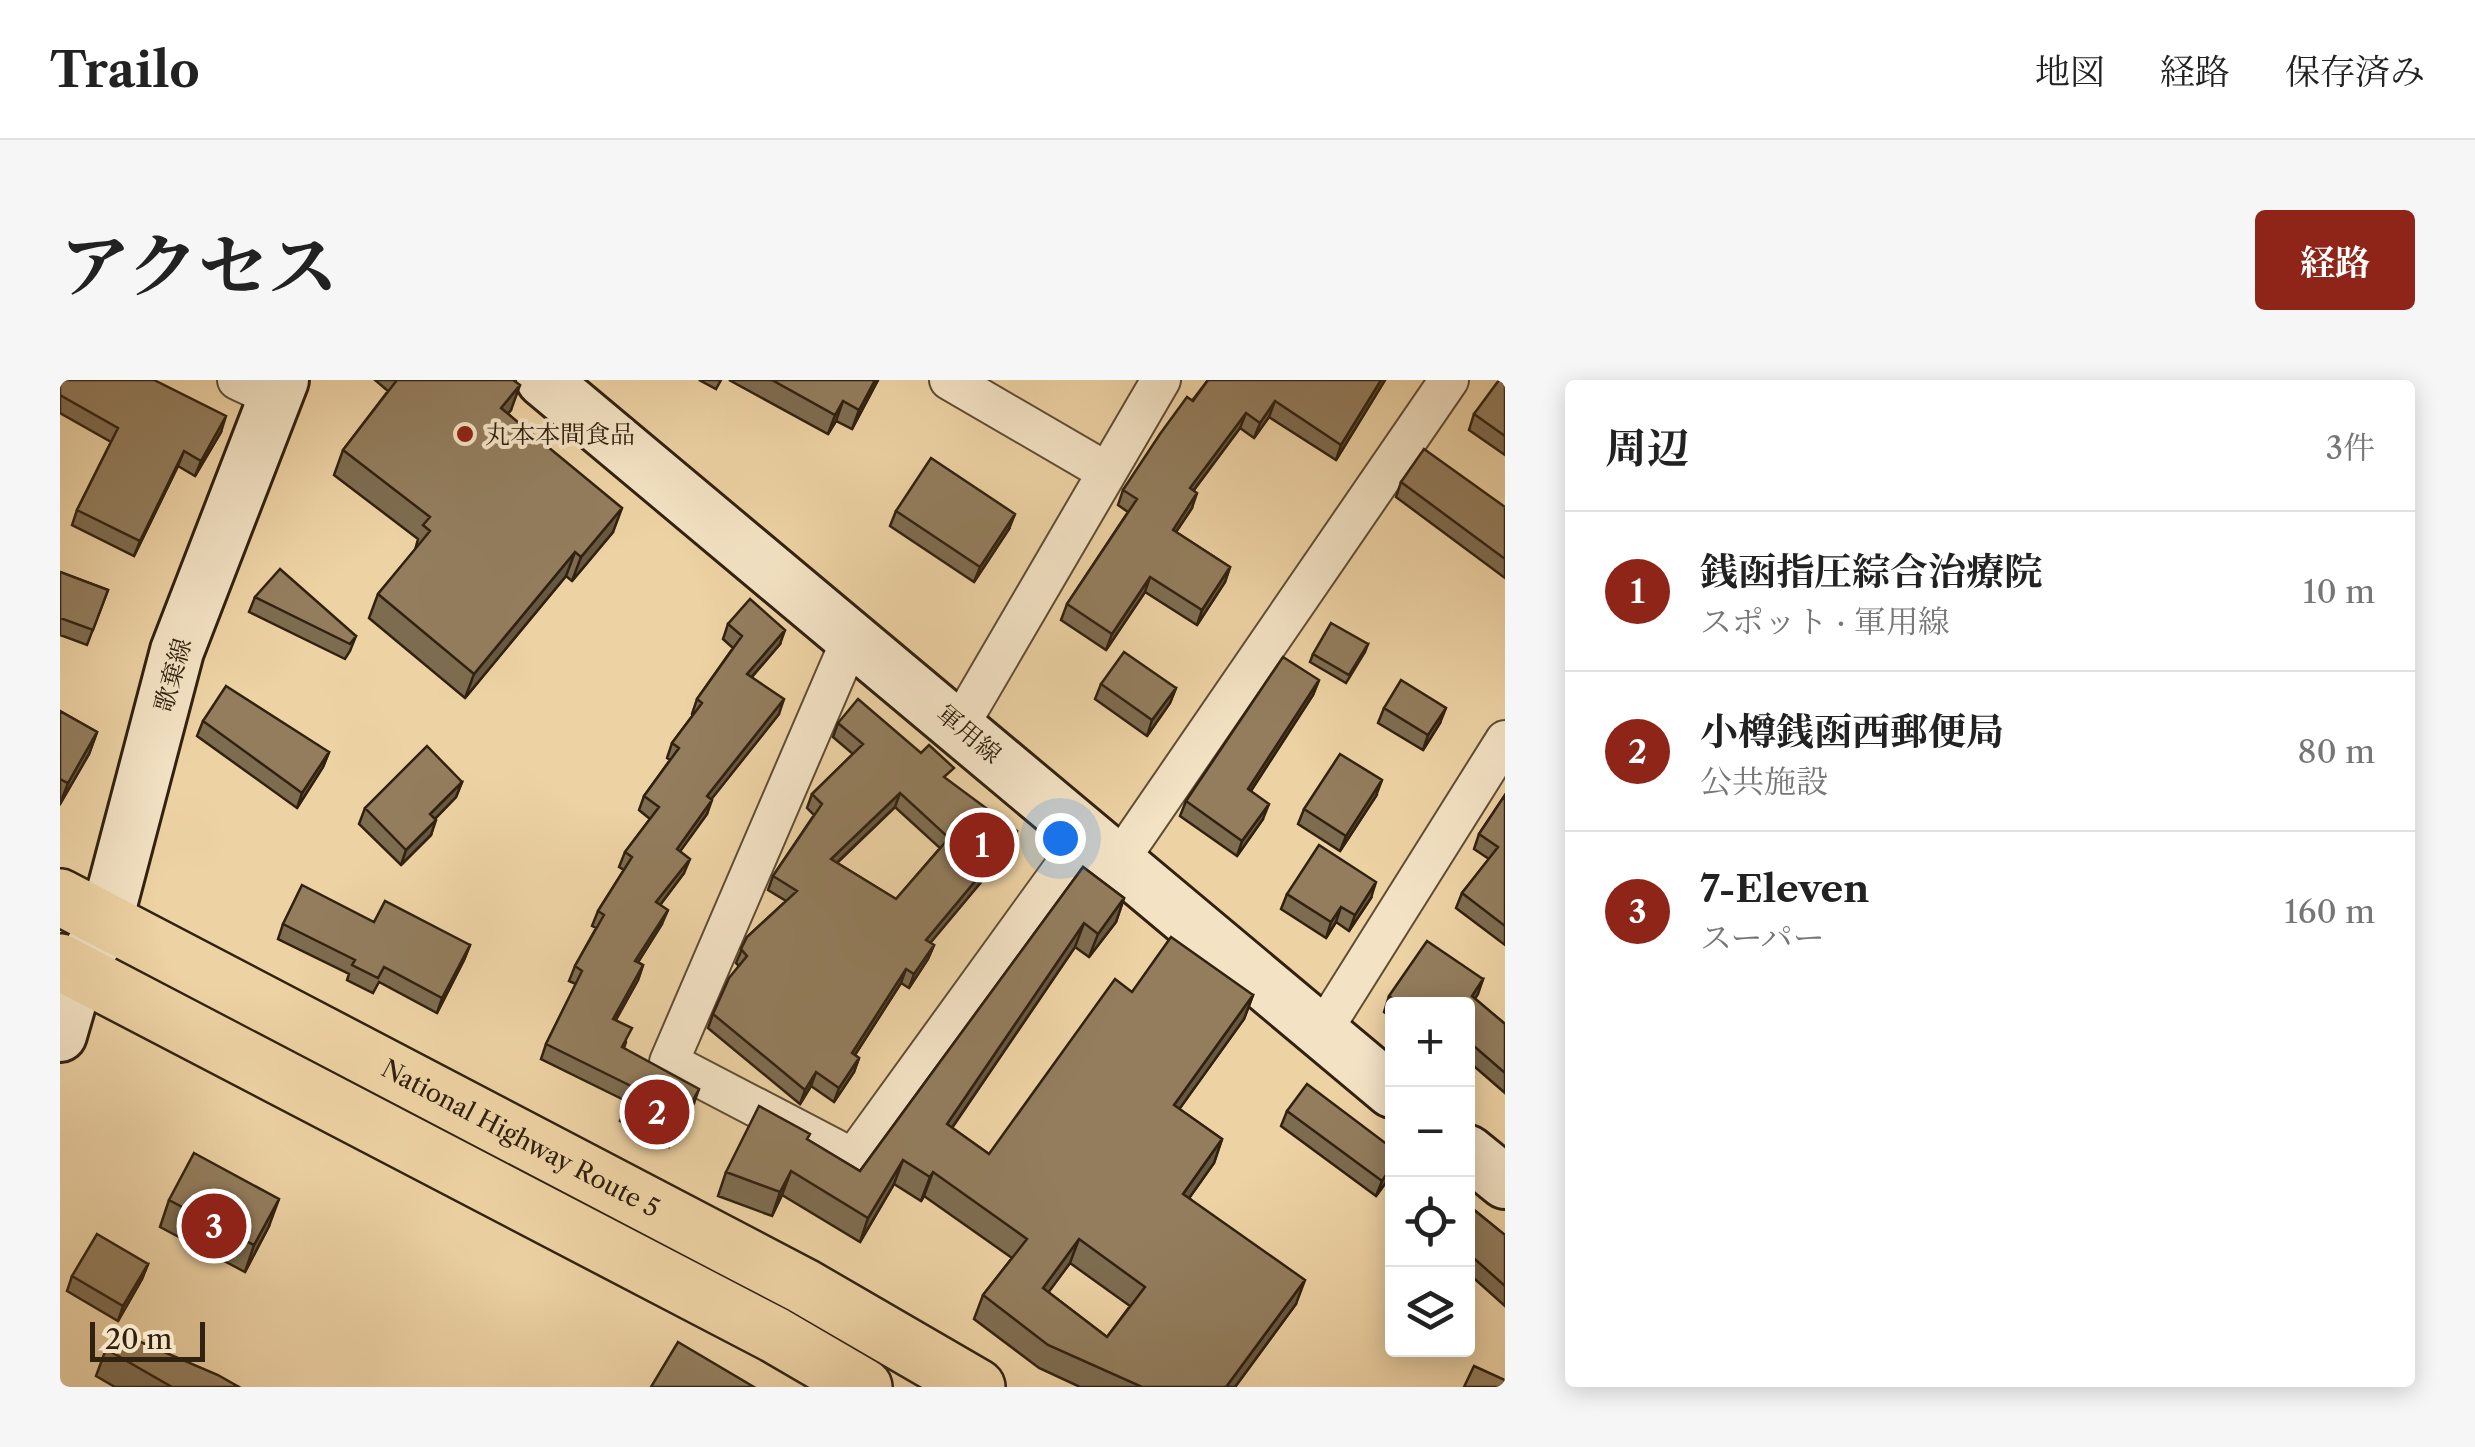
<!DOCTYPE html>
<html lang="ja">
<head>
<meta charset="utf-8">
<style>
  body { margin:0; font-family:"Libre Caslon Text","Noto Serif JP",serif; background:#f6f6f6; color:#222 }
  .controls { position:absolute; right:30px; bottom:30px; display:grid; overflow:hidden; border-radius:10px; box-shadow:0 5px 25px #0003 }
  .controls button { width:90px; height:90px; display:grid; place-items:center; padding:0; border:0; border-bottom:2px solid #e0e0e0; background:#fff; color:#222; font:50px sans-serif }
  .scale { position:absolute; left:30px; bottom:25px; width:115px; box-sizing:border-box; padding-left:10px; border:5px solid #312110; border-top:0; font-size:28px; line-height:35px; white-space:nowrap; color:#312110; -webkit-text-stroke:8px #f3e2c4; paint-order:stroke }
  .you { position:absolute; left:1000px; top:458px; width:35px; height:35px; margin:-25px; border:8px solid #fff; border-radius:50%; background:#1a73e8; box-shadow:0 0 0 15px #1a73e833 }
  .badge { display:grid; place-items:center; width:65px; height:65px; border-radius:50%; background:#8f2418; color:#fff; font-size:32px; font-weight:700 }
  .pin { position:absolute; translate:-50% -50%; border:5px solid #fff; box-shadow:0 2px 10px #0006 }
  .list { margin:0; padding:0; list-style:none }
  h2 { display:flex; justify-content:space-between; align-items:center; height:130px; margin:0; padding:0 40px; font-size:42px }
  h2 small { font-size:32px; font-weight:400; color:#767676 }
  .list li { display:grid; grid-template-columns:65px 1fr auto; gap:30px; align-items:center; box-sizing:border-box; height:160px; padding:0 40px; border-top:2px solid #e0e0e0 }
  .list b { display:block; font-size:38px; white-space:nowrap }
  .list p { margin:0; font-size:32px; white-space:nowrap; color:#767676 }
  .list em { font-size:32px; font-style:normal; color:#767676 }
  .icon { flex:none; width:55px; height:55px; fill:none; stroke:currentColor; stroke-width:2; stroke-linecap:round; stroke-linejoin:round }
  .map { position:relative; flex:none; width:1445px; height:1007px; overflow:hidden; border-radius:10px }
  header { display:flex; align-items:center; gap:60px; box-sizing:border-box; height:140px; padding:0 50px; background:#fff; border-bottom:2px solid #e0e0e0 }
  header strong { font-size:48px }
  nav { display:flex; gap:55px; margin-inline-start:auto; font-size:35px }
  .intro { display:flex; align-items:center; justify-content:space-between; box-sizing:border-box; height:240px; padding:0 60px }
  h1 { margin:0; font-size:70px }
  .button { padding:25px 45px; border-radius:10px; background:#8f2418; color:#fff; font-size:35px; font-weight:700 }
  main { display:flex; gap:60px; padding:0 60px }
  aside { flex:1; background:#fff; border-radius:10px; box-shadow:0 5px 25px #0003 }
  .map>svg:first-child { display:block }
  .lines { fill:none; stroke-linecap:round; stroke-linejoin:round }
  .street-casing { stroke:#604d35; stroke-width:42 }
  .secondary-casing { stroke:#312110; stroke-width:58 }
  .highway-casing { stroke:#312110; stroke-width:60 }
  .street { stroke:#f3e2c4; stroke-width:38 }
  .secondary { stroke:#f3e2c4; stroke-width:52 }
  .highway { stroke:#edd2a4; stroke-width:55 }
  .wall { fill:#7e6c50; stroke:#312110; stroke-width:2.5; fill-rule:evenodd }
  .shaded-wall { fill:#675841; stroke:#312110; stroke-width:2.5 }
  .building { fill:#937d5d; stroke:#312110; stroke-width:2.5; fill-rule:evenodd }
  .poi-dot { fill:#8f2418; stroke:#f3e2c4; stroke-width:4 }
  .labels { text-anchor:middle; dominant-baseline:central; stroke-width:8; stroke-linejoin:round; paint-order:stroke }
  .poi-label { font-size:25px; fill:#312110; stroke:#f3e2c4; text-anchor:start }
  .street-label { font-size:25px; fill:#312110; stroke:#f3e2c4 }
</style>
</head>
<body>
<header>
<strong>Trailo</strong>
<nav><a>地図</a><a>経路</a><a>保存済み</a></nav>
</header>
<div class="intro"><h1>アクセス</h1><a class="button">経路</a></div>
<main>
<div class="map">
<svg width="1445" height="1007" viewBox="0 0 1445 1007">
  <rect width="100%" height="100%" fill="#edd2a4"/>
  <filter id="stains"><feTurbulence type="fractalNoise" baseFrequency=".002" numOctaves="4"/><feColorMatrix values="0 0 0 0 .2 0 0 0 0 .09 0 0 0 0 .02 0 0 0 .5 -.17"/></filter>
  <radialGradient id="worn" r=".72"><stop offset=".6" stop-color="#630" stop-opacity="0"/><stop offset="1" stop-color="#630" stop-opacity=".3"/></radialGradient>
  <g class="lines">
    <g class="street-casing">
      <path id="street" d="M177,0l38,18
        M889,0l158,92
        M792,257l-183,425 184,96 234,-323
        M899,346l202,-346
        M1058,482l331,-482
        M1261,653l184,-293"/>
    </g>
    <g class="secondary-casing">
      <path id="secondary" d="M483,0l849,711
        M0,655l18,-62 27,-49 72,-273 105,-271
        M1408,772l37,30"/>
    </g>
    <g class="highway-casing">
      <g id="highway">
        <path id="s1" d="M0,517l743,389 174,101"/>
        <path d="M0,582l715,373 89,52"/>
      </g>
    </g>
    <use href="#street" class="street"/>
    <use href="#secondary" class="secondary"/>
    <use href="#highway" class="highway"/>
  </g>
  <path class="wall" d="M0,0l161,52 -26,44 -17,-10 -44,90 -62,-31 5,-15 34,-68 -51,-29z
    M315,0h138l-2,30 -3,3 105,119 -41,49 -6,-5 -101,122 -96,-80 9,-24 37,-44 3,-11 -84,-64 9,-25 45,-59z
    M639,0h22l-5,9z
    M669,0h149l-26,49 -16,-8 -8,13z
    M1148,0h177l-49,80 -67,-43 -15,21 -14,-10 -46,62 -2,18 -16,24 54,35 -5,15 -28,43 -52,-33 -39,58 -45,-30 6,-16 61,-92 -10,-7 5,-15z
    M1445,0v75l-36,-25 5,-16z
    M1341,102l104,25v71l-109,-81z
    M836,131l113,18 -35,53 -84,-56z
    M0,192l48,18 -21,55 -27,-10z
    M195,217l101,39 -6,15 -5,8 -96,-47z
    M668,244l52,20 -28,33 27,37 -68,85 -4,15 -27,37 4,22 -24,32 2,19 -24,38 5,3 -5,15 -22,40 10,22 -2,6 70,55 -25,44 -49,-26 8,-19 -87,-43 5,-15 30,-60 -7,-3 6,-15 21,-38 -4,-2 6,-15 26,-41 -5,-3 6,-15 25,-33 -11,-9 5,-14 26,-36 -3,-2 5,-15 21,-28 -1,-1 5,-15 36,-51 -10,-9z
    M1308,264l-3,8 -19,31 -36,-21 3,-8z
    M1259,300l-6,15 -62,96 12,28 -26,37 -57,-40 6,-15z
    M1041,304l75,4 -6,15 -23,33 -52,-37z
    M1324,328l56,15 -17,27 -45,-27z
    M0,331l37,21 -8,22 -29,50z
    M143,341l126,31 -6,15 -26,41 -100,-72z
    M778,343l111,58 63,64 -82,98 4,2 -6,14 -19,29 -8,-5 -46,72 4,3 -5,14 -20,30 -23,-16 -11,18 -92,-76 5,-14 26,-48 -3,-3 11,-26 39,-36 -18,-11 5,-14 41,-61 -7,-7 5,-14 41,-40 -20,-17zM835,427l45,41 -44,51 -59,-36z
    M402,402l-6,15 -21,22 -4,16 -30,30 -42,-41 6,-16z
    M1445,415v150l-49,-37 6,-15 27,-34 -15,-10 5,-15z
    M1316,416l-36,55 -42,-27 6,-15z
    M1023,487l41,31 -8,24 -27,35 -14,-10 -123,181 37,26 143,-162 121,3 -9,24 -65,90 43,30 -8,24 -25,35 107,106 -61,83h-155l-41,-19 -65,-49 9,-24 29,-37 -88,-62 -3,5 -27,-17 -34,58 -78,-47 -10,21 -54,-20 8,-24 81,-32 53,31zM1010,883l60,43 -23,31 -59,-45z
    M1227,514l84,4 -22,33 -13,-9 -10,16 -45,-29z
    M314,542l96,23 -6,15 -27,53 -58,-31 -6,11 -26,-13 2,-6 -71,-35 5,-15z
    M1423,599l-8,20 30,25v69l-37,-32v-57h-76v14l-8,-6 5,-16z
    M1227,731l105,63 -16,22 -95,-70z
    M109,820l100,26 -24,46 -85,-45z
    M1408,825l37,30v71l-37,-33z
    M88,884l-6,15 -24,42 -51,-30 5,-15z
    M46,969l133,38h-124l-19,-11z"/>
  <path class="shaded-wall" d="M815,0h3l-26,49 7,-19z
    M1321,0h4l-49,80 5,-15z
    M460,5l-9,25 -19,22 9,-24z
    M783,21l-7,20 -8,13 7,-19z
    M1215,21l-6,16 -15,21 6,-15z
    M1186,33l-6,15 -56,75 6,-15z
    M166,36l-5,16 -26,44 6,-15z
    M124,71l-6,15 -44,90 6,-15z
    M1137,113l-5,15 -25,37 6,-15z
    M562,128l-9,24 -41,49 9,-24z
    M955,134l-6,15 -35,53 6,-15z
    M515,172l-9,24 -101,122 9,-24z
    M1170,187l-5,15 -28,43 5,-15z
    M1090,197l-5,15 -39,58 6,-16z
    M725,250l-5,14 -38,44 5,-14z
    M1259,300l-6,15 -71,109 6,-15z
    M1116,308l-6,15 -23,33 5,-16z
    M724,319l-5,15 -77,97 5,-15z
    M1386,328l-6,15 -17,27 5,-15z
    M37,352l-8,22 -29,50 8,-21z
    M269,372l-6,15 -26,41 5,-15z
    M1322,400l-6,16 -36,55 6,-15z
    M402,402l-6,15 -31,32 5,-15z
    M840,413l-5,14 -69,66 5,-14z
    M652,420l-5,14 -36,50 6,-15z
    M1209,424l-6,15 -26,37 5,-15z
    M376,440l-5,15 -30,30 5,-15z
    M957,451l-5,14 -91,109 5,-14z
    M630,479l-6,14 -33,44 5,-15z
    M1316,502l-5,16 -22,33 6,-16z
    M1064,518l-8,24 -27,35 9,-23z
    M1281,527l-5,15 -10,16 5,-16z
    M608,530l-6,14 -32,51 5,-14z
    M1024,543l-9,24 -137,201 9,-24z
    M410,565l-6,15 -27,53 5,-15z
    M874,565l-6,14 -19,29 5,-14z
    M583,585l-5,15 -30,53 5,-14z
    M846,589l-5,14 -54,84 5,-14z
    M1423,599l-5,15 -10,16 4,-14z
    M1193,615l-9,24 -79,110 9,-24z
    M799,678l-5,14 -20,30 5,-14z
    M756,692l-5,14 -11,18 5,-14z
    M639,709l-5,14 -25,44 6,-14z
    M1162,759l-8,24 -39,55 8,-24z
    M843,780l-9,24 -34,58 8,-24z
    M1332,786v8l-16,22 6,-15z
    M731,791l-9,24 -10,21 8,-24z
    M873,792l-9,24 -3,5 9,-24z
    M219,819l-10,27 -24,46 9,-27z
    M1019,859l-9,24 -36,49 9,-24z
    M88,884l-6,15 -24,42 5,-15z
    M1245,900l-9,24 -61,83h-9z"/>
  <path class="building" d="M0,0h94l72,36 -25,45 -17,-10 -44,90 -63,-31 41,-82 -58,-33z
    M337,0h116l7,5 -19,23 121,100 -41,49 -6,-5 -101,122 -96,-80 52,-63 -7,-6 7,-8 -87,-67z
    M712,0h103l-16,30 -16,-9 -8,14z
    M1148,0h173l-40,65 -66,-44 -15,22 -14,-10 -56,75 7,5 -24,37 57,37 -28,43 -52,-33 -38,57 -45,-30 70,-105 -14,-9 37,-56 27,-37 6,4z
    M1439,0h6v56l-31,-22z
    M1364,69l81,58v52l-104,-77z
    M871,78l84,56 -35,53 -84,-56z
    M220,189l76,67 -6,8 -95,-47z
    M0,192l48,18 -15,40 -33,-12z
    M690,219l35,31 -38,44 37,25 -77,97 5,4 -35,49 13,10 -34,43 12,8 -33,51 8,4 -30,54 19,9 -10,19 77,42 -24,44 -50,-26 10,-19 -89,-44 36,-73 -7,-5 29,-51 -6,-4 34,-54 -7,-5 34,-45 -15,-11 35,-48 -7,-5 30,-40 -5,-4 45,-63 -14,-12z
    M1271,243l37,21 -19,31 -36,-21z
    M1064,272l52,36 -24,32 -51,-36z
    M1223,277l36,23 -71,109 21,15 -27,37 -56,-40z
    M1341,300l45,28 -18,27 -44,-27z
    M166,306l103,66 -27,41 -99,-72z
    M798,319l63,54 8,-8 25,23 -10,9 73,54 -91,109 8,5 -20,29 -8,-5 -54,84 7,5 -20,30 -23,-16 -11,18 -92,-76 16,-36 18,-22 -6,-7 6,-12 50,-46 -24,-15 49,-72 -10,-10 51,-50 -25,-21zM840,413l49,45 -53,61 -65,-40z
    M0,331l37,21 -29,51 -8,-4z
    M367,366l35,36 -32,32 6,6 -30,30 -41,-42z
    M1280,374l42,26 -36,56 -42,-27z
    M1445,415v131l-43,-33 36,-46 -19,-13z
    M1259,465l57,37 -21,33 -14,-8 -10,15 -44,-28z
    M1023,487l41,31 -26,36 -14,-11 -137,201 42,30 126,-175 17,13 39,-55 82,58 -79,110 48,34 -39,55 122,86 -79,107h-84l-94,-42 -65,-50 44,-56 -94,-67 -3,5 -27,-17 -35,58 -77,-47 -11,21 -54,-20 33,-66 51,28 -3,5 53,32zM1019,859l66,48 -38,50 -64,-49z
    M242,505l72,37 11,-21 85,44 -28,53 -58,-31 -6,11 -26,-13 3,-5 -72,-36z
    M1367,561l56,38 -11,17 33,28v49l-37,-32v-37h-67l-12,-8z
    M1247,704l85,64v18l-10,15 -95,-70z
    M134,773l85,46 -25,46 -85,-45z
    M1408,825l37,30v51l-37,-33z
    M37,854l51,30 -25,42 -51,-30z
    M55,951l103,44 21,12h-67l-66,-38z
    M618,962l76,45h-103z
    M1414,986l31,14v7h-41z"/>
  <circle class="poi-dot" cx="405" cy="54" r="10"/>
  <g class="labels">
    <g class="poi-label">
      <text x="425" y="54">丸本本間食品</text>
    </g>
    <g class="street-label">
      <text transform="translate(113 295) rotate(-74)">歌棄線</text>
      <text transform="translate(909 354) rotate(40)">軍用線</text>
      <text stroke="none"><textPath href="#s1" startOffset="520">National Highway Route 5</textPath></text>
    </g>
  </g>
  <rect width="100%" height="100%" filter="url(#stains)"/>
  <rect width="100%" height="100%" fill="url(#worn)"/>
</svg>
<div class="controls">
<button>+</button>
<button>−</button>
<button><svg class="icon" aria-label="locate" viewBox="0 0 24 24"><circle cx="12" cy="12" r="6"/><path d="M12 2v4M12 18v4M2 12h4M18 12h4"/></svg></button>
<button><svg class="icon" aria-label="layers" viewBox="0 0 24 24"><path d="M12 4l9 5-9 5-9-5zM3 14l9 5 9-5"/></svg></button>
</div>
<div class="scale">20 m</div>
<div class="you"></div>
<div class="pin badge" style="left:922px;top:465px">1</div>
<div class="pin badge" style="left:597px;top:732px">2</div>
<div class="pin badge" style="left:154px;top:846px">3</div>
</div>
<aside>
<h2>周辺<small>3件</small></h2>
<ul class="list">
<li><span class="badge">1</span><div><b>銭函指圧綜合治療院</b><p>スポット · 軍用線</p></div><em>10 m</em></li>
<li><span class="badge">2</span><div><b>小樽銭函西郵便局</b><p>公共施設</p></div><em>80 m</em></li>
<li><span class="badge">3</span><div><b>7-Eleven</b><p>スーパー</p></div><em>160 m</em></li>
</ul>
</aside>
</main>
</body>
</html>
